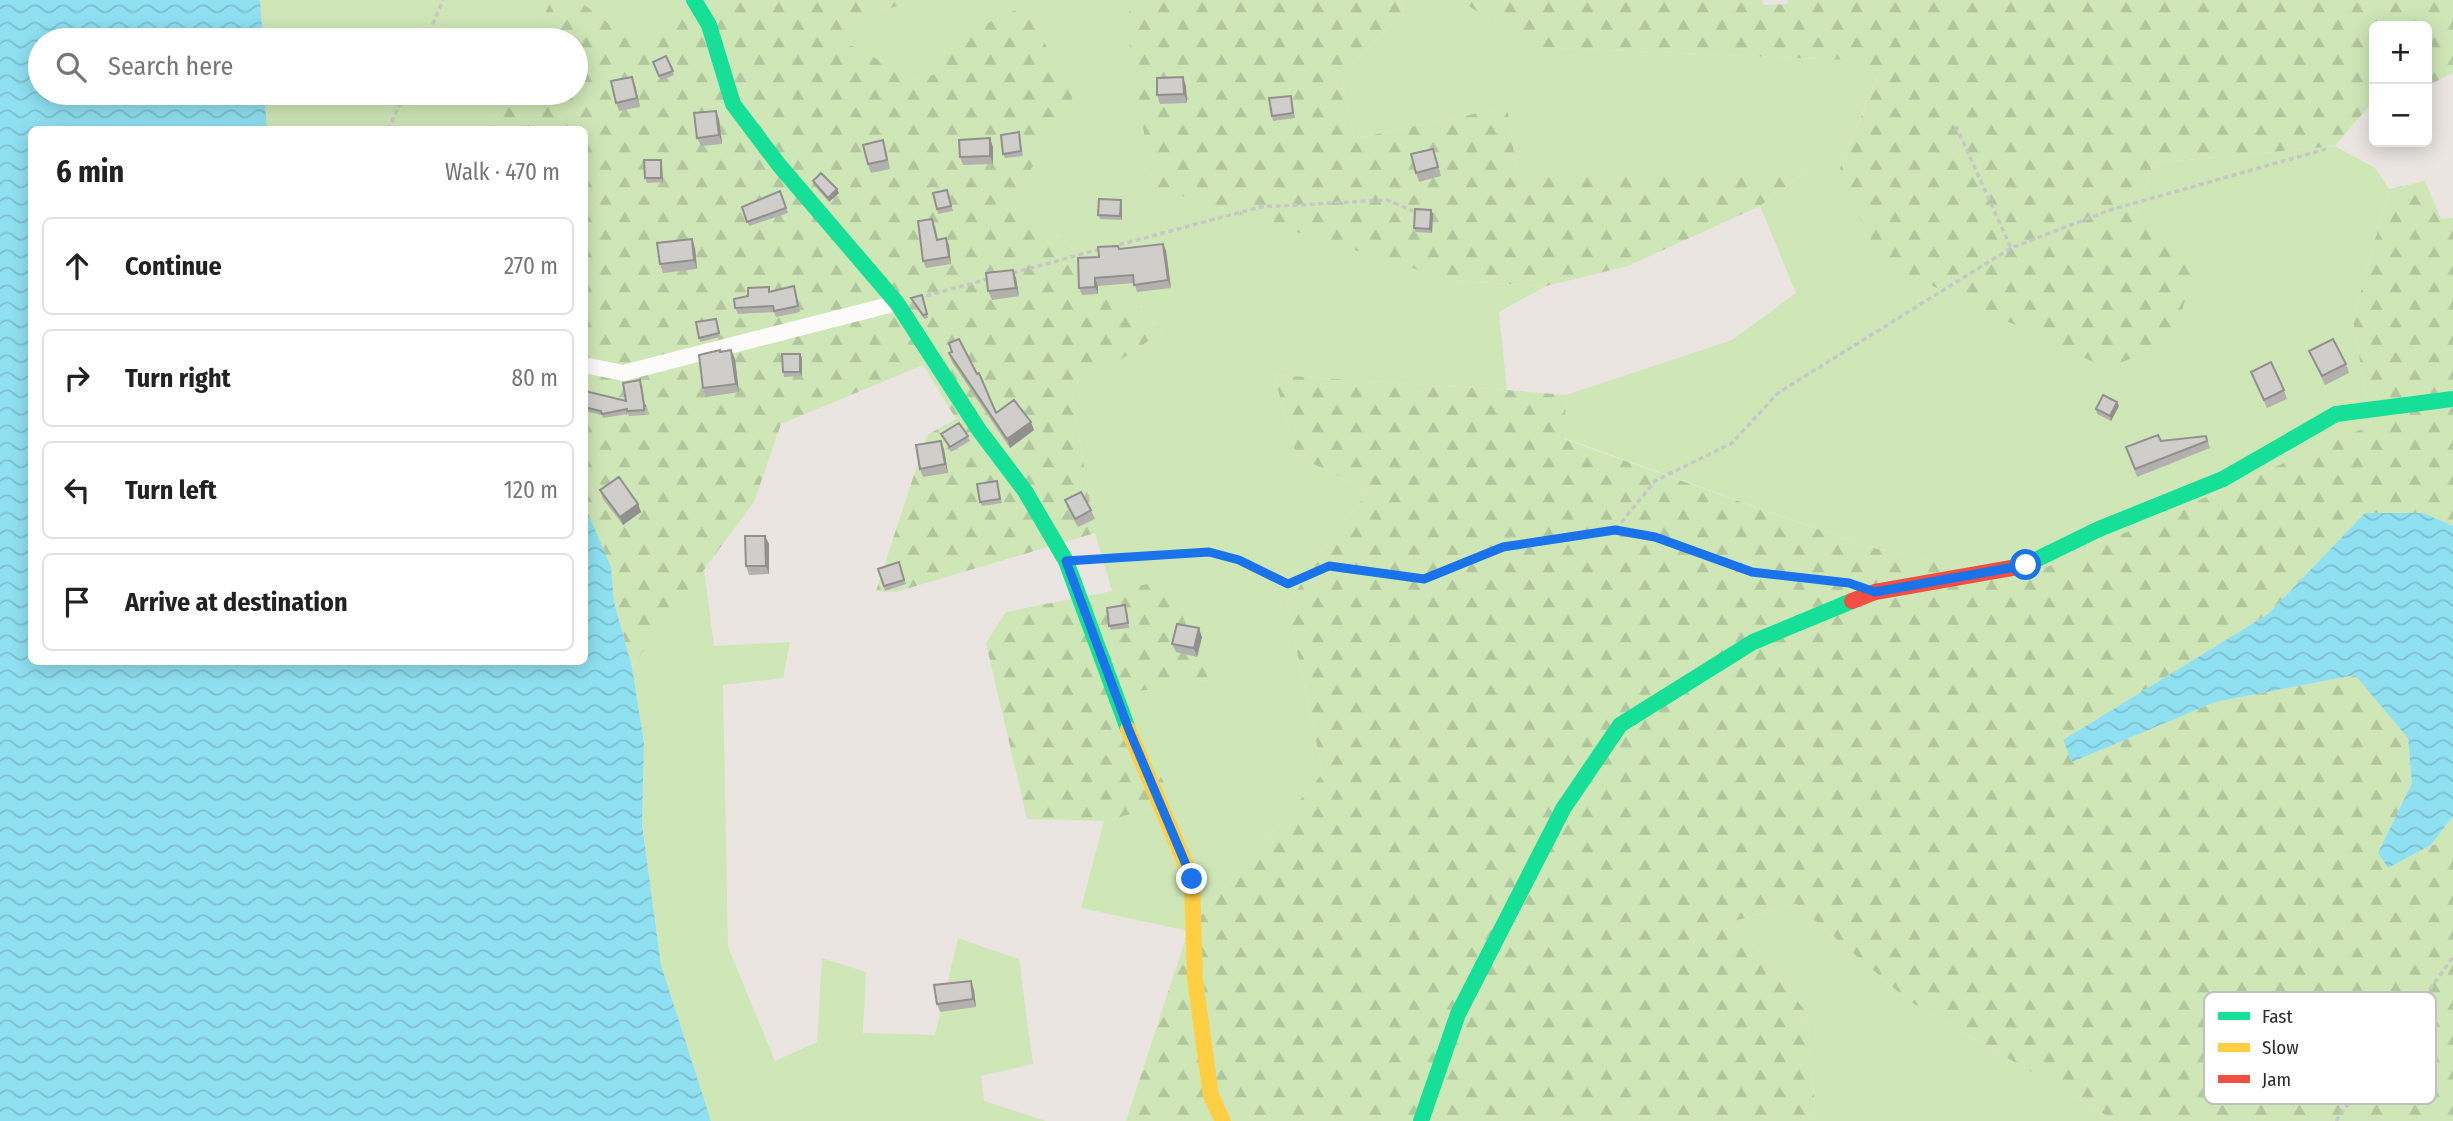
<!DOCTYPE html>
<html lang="en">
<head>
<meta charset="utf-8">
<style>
  body { margin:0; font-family:"Fira Sans Condensed",sans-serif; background:#f2f2f2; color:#222 }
  .controls { position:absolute; right:21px; top:21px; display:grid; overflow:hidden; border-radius:10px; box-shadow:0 4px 18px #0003 }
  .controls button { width:63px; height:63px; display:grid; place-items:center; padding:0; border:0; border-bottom:2px solid #e0e0e0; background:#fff; color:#222; font:35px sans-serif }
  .stop { position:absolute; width:21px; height:21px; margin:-16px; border:5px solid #1a73e8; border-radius:50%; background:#fff }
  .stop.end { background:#1a73e8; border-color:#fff; box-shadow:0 2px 7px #0008 }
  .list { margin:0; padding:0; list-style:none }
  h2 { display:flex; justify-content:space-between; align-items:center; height:91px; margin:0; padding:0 28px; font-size:30px }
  h2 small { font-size:23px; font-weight:400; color:#767676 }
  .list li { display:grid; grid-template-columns:46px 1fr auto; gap:21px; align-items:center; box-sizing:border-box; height:98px; margin:0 14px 14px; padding:0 14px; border:2px solid #e0e0e0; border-radius:10px }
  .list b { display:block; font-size:26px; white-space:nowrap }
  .list em { font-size:23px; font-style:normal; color:#767676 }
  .icon { flex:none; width:38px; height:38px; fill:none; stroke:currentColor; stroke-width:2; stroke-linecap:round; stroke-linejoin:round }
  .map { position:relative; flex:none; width:2453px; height:1121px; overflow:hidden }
  .search { position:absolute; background:#fff; box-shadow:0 4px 18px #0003; left:28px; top:28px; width:560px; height:77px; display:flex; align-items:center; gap:18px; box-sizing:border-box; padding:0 24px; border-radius:38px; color:#767676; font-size:26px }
  .panel { position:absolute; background:#fff; box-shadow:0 4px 18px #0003; left:28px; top:126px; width:560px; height:539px; border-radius:10px }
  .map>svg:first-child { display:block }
  .grass { fill:#cfe7b7 }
  .forest { fill:url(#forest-firs) }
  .water { fill:url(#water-waves) }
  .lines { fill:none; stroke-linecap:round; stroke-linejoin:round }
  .path { stroke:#c8c7c7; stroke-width:3.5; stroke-dasharray:5 3.5; stroke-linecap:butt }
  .street { stroke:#fcfbfa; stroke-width:16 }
  .fast { stroke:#16e098; stroke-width:16 }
  .slow { stroke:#ffcf43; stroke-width:16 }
  .jam { stroke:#f24e42; stroke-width:16 }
  .wall { fill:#b3b1ae }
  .shaded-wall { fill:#92908d }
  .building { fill:#d0ceca; stroke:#92908d; stroke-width:2 }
  .route { stroke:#1a73e8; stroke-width:9 }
  .key { fill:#fff; stroke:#c0c0c0; stroke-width:2 }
  .key-label { font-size:19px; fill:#2c2c2c }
</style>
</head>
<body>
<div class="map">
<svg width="2453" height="1121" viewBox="0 0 2453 1121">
  <defs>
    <pattern id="forest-firs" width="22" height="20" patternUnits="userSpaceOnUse" patternTransform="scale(1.75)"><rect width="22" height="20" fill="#cfe7b7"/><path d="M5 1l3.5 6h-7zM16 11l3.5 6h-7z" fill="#b2c69e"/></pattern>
    <pattern id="water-waves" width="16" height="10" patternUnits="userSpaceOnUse" patternTransform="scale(1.75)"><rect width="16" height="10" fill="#8fe0f1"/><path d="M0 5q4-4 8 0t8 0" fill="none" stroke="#7cc0cf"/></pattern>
  </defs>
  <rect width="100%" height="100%" fill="#eae5e1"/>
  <path class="grass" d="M260,0h291l-18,40h-270z
    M578,0h122l-62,47z
    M917,0h222l-14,18 329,263 92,5 -47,26 8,78 -233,-15 22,80 73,37 -32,38 -50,75 36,168 -135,158 -107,-23 23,-87 70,-18 -55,-110 90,-13 -41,-99 -56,10 -17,-58 -23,-140 91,-62 -148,-134 -72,-125 -27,7 -77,-39 41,-29z
    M1401,0h66l-2,3 69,44 313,13 30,17 -38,94 296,50 18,-58 182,-17 40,22 14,21 -36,131 18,105 -354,155 -152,-34 -301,-108 2,-43 166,-55 64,-47 -36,-87 46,-35 -289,1 -10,-65 -153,32 -13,-66 63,-59z
    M264,93h244l-20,37 -221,-1z
    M704,569l10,77 76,-4 -7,36 -60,7 5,262 47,114 42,-19 5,-84 44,14 -3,61 72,2 23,-97 61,21 14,105 -52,12 3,25 62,20h-335l-50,-156 -19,-142 2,-80 -12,-76z
    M2453,816v29h-22z
    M1796,904l113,97 207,120h-300l-9,-108 -73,-92z"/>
  <path class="forest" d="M551,0h27l60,46 62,-46h217l-37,11 -40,29 76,39 27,-7 11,-34 71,-32 48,91 -58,100 148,134 -91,62 23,140 -199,59 -20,-1 51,-156 29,-16 -33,-54 -142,59 -27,78 -122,165 -18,-65 -3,-35 -26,-61 -1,-376h-96l20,-37h68v-53h-43z
    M1139,0h262l3,14 -63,59 13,66 153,-32 10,65 290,-2 -47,36 -132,60 -82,20 -92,-5 -301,-94 -28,-170z
    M1467,0h295l1,5 24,-1 1,-4h665v73l-26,13v-60h-53v74l-39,46 -182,17 -18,58 61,43 -24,79 -66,25 -226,-107 -41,-90 38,-93 -30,-18 -313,-13 -70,-44z
    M2425,181l16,38 12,-1v308l-30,-13h-58l-97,101 -205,126 9,22 143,-60 140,-27 53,62 4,46 -34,70 10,15 43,-23h22v276h-337l-207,-120 -113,-97 -62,17 73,92 9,108h-690l62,-190 135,-158 -36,-168 50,-75 32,-38 -73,-37 -22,-80 233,15 59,5 -2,44 301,107 152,34 354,-155 -18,-105 36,-131z
    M1168,580l41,100 -89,14 54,109 -70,18 -77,-2 -41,-176 20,-31z"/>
  <path class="water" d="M0,0h260l3,40h-223v53h224l3,36 -235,1v532h552l1,-156 26,61 3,35 18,65 12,76 -2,81 19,141 50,156h-711z
    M2365,513h58l30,13v290l-22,29 -43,23 -10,-15 34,-70 -4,-45 -53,-63 -140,27 -143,60 -9,-22 205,-126z"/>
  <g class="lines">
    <path class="path" d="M426,40l17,-40
      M1956,126l55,122
      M388,130l17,-37
      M1111,247l149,-40 127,-7 26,11
      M1013,273l87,-24
      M918,298l74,-20
      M1616,529l39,-48 77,-38 46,-50 233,-145 99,-38 216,-61
      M1087,560l122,-8 30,8 49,24 41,-18 95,13 79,-32 112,-17 40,7 97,35 91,11
      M2336,1121l117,-164"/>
    <path class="street" d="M584,365l39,8 274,-70"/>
    <path class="fast" d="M694,0l15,25 24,79 46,61 118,138 82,127 46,61 41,70 62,168
      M2023,566l76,-37 124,-50 113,-65 117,-15
      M1421,1121l37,-107 105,-205 57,-84 133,-83 99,-41"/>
    <path class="slow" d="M1128,729l64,150 3,100 16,117 12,25"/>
    <path class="jam" d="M1852,601l23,-9 148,-26"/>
  </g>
  <path class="wall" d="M666,56l8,19 -13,6 -8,-19z
    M635,85l5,22 -21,4 -3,-8z
    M1186,86l1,17 -27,1 -3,-9z
    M1291,96l4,22 -22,3 -1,-5z
    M719,119l3,25 -21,2 -4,-8z
    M1020,137l3,19 -18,2 -2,-4z
    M993,147v17l-30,1 -3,-8z
    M886,149l4,20 -19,4 -3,-9z
    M1436,157l5,19 -22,6 -3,-9z
    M662,164l1,18 -16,1 -2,-5z
    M813,181l26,12 -10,9 -15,-17z
    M947,190l6,21 -15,3 -1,-5z
    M780,191l8,22 -39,13 -7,-19z
    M1121,200l1,4v16l-22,-1 -2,-4z
    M1433,214l-1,19 -16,-1 -2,-4z
    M935,225l3,15 11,5 2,19 -25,4 -3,-7z
    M1163,244l3,7 5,37 -34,4 -3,-9 -36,3v8l-16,1 -3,-7 20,-31 21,-8z
    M695,248l2,21 -34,4 -3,-9z
    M1016,278l3,18 -27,4 -4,-9z
    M794,286l6,26 -24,5 -2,-5 -36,2 -3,-6 35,-17z
    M922,295l6,23 -4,1 -13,-21z
    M718,323l2,14 -20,5 -1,-4z
    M731,350l4,9 4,33 -33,5 -3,-9 18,-36z
    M2309,351l37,13 3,9 -24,12z
    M949,353l47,60 38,17 -24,18 -58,-86z
    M800,354l2,4v18l-18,1 -1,-5z
    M2251,372l33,18 3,9 -20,9z
    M642,384l3,21 1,1 2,4 -3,1 1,4 -17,1 -1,-2 -25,4 -1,-3 -18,-4v-18l42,8z
    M2117,402l2,4 -8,15 -14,-7 -1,-5z
    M941,434l27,2 2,5 -19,11z
    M2206,436l4,12 -73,29 -11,-30 35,-6z
    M944,449l4,24 -25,4 -3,-8z
    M998,485l4,18 -20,3 -2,-4z
    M600,490l38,14 3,8 -18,13 -20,-26z
    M1065,500l26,10 4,9 -17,8 -10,-18z
    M765,536l4,8v30l-20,1 -3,-9z
    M899,562l7,22 -21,7 -7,-22z
    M1127,610l2,18 -18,2 -2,-4z
    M1202,637l-5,20 -21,-5 -4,-8z
    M974,990l2,17 -36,5 -3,-8z"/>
  <path class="shaded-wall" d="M632,77l3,8 5,22 -3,-9z
    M1183,77l3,9 1,17 -3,-9z
    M716,111l3,8 3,25 -3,-9z
    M990,138l3,9v17l-3,-8z
    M661,160l1,4 1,18 -2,-4z
    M837,189l2,4 -10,9 -1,-4z
    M1121,200l1,4v16l-2,-4z
    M1431,210l2,4 -1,19 -2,-4z
    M946,238l3,7 2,19 -2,-7z
    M692,239l3,9 2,21 -3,-9z
    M1163,244l3,7 5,37 -3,-8z
    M1013,270l3,8 3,18 -3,-8z
    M1095,278l3,8v8l-3,-7z
    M731,350l4,9 4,33 -3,-8z
    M800,354l2,4v18l-2,-4z
    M2117,402l2,4 -8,15 -1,-5z
    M1031,422l3,8 -24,18 -3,-9z
    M941,441l3,8 4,24 -3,-9z
    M638,504l3,8 -18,13 -3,-8z
    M765,536l4,8v30l-3,-8z
    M1199,628l3,9 -5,20 -3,-9z
    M971,981l3,9 2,17 -3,-8z"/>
  <path class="building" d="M666,56l7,15 -14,5 -6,-14z
    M632,77l5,21 -21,5 -5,-22z
    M1183,77l1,17 -27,1v-17z
    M1291,96l2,17 -21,3 -3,-18z
    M716,111l3,24 -22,3 -3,-25z
    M1019,132l2,19 -18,3 -2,-19z
    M990,138v18l-30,1 -1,-17z
    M883,140l4,20 -19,4 -5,-19z
    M1433,149l5,18 -22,6 -5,-19z
    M644,160h17v18h-16z
    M821,173l16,16 -9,9 -15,-17z
    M947,190l4,16 -14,3 -4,-16z
    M780,191l6,17 -39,14 -5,-15z
    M1099,199l22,1 -1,16 -22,-1z
    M1415,209l16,1 -1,19 -16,-1z
    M932,219l5,21 9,-2 3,19 -26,4 -5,-40z
    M692,239l2,21 -34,4 -3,-21z
    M1163,244l5,36 -34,5 -1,-10 -38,3v9l-16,1 -1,-30 21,-1 -1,-10 20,-1 1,3z
    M1013,270l3,18 -28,3 -2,-18z
    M794,286l4,20 -24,5 -1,-5 -38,2 -1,-9 14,-3v-8l21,-1v5z
    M922,295l5,19 -4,1 -12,-17z
    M716,319l3,14 -20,5 -3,-16z
    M959,339l18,35 2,-1 17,40 18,-13 17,22 -24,17 -58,-86 3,-1 -3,-9z
    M2333,339l13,25 -24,12 -13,-25z
    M720,350v2l11,-2 5,34 -33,4 -4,-33z
    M782,354h18v18h-17z
    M2271,362l13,28 -20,10 -13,-28z
    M640,380l4,25 2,1h-2v4l-17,1v-2l-25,5 -1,-3 -17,-4 1,-16 41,10 -3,-18z
    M2103,395l14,7 -7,14 -14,-7z
    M959,423l9,13 -18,11 -9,-13z
    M2158,435l3,6 45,-5 1,5 -72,28 -9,-22z
    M941,441l4,23 -25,5 -4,-24z
    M619,477l19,27 -18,13 -20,-27z
    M997,481l3,18 -20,3 -3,-18z
    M1081,492l10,18 -16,9 -10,-19z
    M745,536h20l1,30h-20z
    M899,562l5,18 -20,6 -6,-17z
    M1125,605l3,18 -19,3 -2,-18z
    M1177,624l22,4 -5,20 -22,-4z
    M971,981l2,18 -36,5 -3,-19z"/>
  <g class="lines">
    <path class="route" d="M1192,879l-63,-149 -63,-169 143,-9 30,8 49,24 41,-18 95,13 79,-32 112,-17 40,7 97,35 97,11 26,9 151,-27"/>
  </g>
  <rect x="2204" y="992" width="232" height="112" rx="10" class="key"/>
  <rect x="2218" y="1012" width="32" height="8" fill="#16e098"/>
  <rect x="2218" y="1043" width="32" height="9" fill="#ffcf43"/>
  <rect x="2218" y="1075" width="32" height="8" fill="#f24e42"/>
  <g class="key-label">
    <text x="2262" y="1023">Fast</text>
    <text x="2262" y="1054">Slow</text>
    <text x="2262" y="1086">Jam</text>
  </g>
</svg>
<div class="controls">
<button>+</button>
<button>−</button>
</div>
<div class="stop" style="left:2026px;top:565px"></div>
<div class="stop end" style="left:1192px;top:879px"></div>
<div class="search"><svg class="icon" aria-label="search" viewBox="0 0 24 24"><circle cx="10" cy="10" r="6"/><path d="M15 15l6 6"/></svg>Search here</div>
<section class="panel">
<h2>6 min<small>Walk · 470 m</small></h2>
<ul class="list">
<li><svg class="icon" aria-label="ahead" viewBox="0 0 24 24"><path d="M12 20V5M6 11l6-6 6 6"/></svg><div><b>Continue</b></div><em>270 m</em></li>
<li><svg class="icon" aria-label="right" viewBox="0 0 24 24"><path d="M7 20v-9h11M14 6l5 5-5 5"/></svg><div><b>Turn right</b></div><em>80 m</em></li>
<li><svg class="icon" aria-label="left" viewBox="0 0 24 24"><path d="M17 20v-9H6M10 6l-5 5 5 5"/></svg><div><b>Turn left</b></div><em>120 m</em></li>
<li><svg class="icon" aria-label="arrive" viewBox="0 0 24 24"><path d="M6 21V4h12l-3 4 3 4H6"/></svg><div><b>Arrive at destination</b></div></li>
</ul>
</section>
</div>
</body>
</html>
